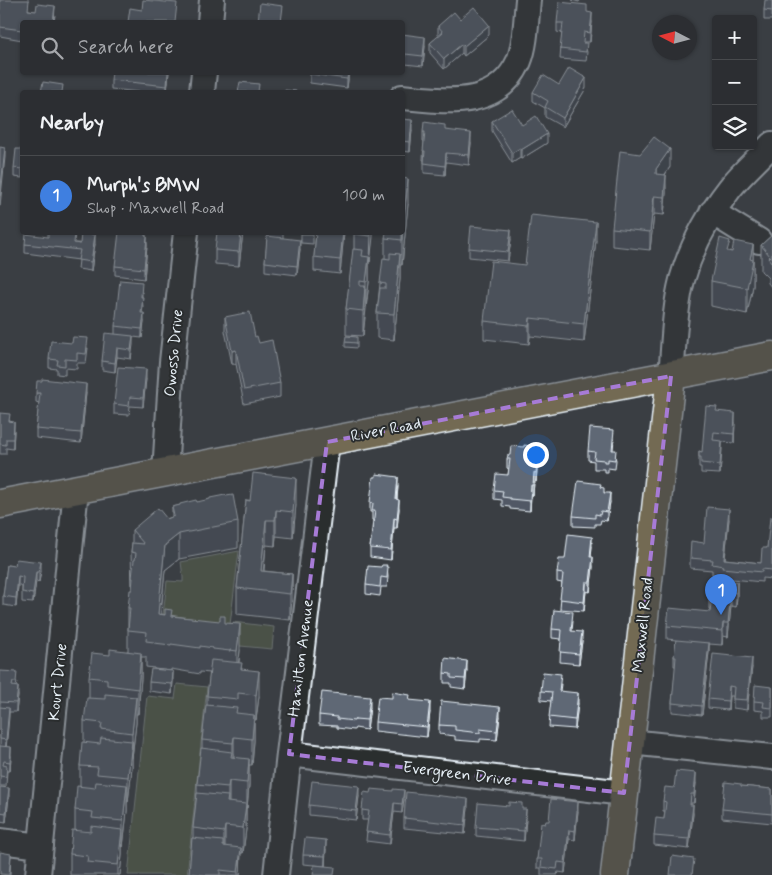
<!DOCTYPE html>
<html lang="en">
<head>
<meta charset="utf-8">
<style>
  body { margin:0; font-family:Mynerve,sans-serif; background:#383a3e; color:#f1f3f6 }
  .controls { position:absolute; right:15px; top:15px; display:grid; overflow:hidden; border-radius:5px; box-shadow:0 1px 4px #0004 }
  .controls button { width:45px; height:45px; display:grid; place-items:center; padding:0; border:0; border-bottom:1px solid #484a4d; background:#2c2e32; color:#f1f3f6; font:25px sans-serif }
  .compass { position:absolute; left:652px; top:15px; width:45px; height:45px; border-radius:50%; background:#2c2e32; box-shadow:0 1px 4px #0004; rotate:276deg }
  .you { position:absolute; left:535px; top:454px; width:18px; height:18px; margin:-12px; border:4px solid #fff; border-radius:50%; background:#1a73e8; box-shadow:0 0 0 8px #1a73e833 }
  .badge { display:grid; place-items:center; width:32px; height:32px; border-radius:50%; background:#ffd166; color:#fff; font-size:16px; font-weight:700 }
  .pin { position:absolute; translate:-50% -41px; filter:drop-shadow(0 1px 2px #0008) }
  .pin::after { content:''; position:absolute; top:26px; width:18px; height:15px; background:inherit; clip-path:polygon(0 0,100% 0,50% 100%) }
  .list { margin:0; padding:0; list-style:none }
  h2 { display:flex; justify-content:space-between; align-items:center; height:65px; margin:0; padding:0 20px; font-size:21px }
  h2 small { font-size:16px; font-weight:400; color:#a6a8ac }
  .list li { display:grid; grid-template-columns:32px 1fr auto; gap:15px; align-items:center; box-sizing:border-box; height:80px; padding:0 20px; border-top:1px solid #484a4d }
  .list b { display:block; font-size:19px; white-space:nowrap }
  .list p { margin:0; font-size:16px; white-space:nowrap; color:#a6a8ac }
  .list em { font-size:16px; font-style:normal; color:#a6a8ac }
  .icon { flex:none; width:28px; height:28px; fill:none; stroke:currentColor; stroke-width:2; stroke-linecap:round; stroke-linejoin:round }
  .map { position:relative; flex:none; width:772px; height:875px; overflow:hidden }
  .search { position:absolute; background:#2c2e32; box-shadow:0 1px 4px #0004; left:20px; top:20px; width:385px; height:55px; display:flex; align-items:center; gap:12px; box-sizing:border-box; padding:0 18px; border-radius:5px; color:#a6a8ac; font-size:19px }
  .panel { position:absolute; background:#2c2e32; box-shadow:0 1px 4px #0004; left:20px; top:90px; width:385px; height:145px; border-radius:5px }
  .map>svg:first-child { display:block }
  .green { fill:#5d674e; stroke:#a2aca3 }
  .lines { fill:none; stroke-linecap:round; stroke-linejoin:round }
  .minor-casing { stroke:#e8f1f8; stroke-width:28 }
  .major-casing { stroke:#e8f1f8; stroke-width:31 }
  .minor { stroke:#2a2d2e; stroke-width:24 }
  .major { stroke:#736b52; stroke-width:28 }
  .wall { fill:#515965; stroke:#e8f1f8 }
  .shaded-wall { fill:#424852; stroke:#e8f1f8 }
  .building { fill:#5e6775; stroke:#e8f1f8 }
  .marked { fill:none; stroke:#a77bd6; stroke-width:4; stroke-dasharray:10 6; stroke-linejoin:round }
  .labels { text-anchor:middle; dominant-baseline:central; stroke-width:4; stroke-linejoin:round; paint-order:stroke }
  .street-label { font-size:16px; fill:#e8f1f8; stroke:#2a2d2e }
</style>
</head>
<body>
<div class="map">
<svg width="772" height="875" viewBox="0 0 772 875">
  <rect width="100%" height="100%" fill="#3a3e43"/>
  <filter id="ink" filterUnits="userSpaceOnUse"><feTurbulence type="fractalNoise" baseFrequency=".02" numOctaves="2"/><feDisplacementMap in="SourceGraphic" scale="10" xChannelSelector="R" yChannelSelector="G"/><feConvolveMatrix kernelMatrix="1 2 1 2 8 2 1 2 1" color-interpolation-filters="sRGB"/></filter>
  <g filter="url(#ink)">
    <path class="green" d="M239,551l-11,90 -67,-9 6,-51 16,1v-5l-2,-15z
      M233,622l41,5 -2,22 -42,-4z
      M177,684l30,3 -20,188h-59l19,-179 28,3z"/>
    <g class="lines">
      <g class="minor-casing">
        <path id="minor" d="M210,22l2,-22
          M202,92l2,-20
          M402,97c44,4 95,13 117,-36 7,-17 7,-42 9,-61
          M712,212l47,29
          M671,376c3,-32 3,-65 11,-96 9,-33 27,-65 48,-92 12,-15 28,-29 42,-44
          M165,473l7,-111 14,-130
          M630,742l142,15
          M289,754l335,39
          M0,841l41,5
          M38,875l38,-386
          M276,875l13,-121 38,-312"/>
      </g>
      <g class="major-casing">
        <path id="major" d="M0,504l772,-148
          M615,875l56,-499"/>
      </g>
      <use href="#minor" class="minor"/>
      <use href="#major" class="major"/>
    </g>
    <path class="wall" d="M0,0l29,10 26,5 -1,7h-32v18l-22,-4z
      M572,0h8l-1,2z
      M772,0v20h-8v-10z
      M587,12l5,10 -2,20h-6l3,10 -1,9 -26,-2 2,-26 -5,-1v-9z
      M460,19l29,16 -25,21 -2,-3 -18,16 -14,-16v-10l9,-7 -1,-1v-9z
      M402,34l23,12 -2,20 -18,-2v2h-3z
      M169,72l-2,20h-27l-29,-3v-9z
      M310,72h39l-2,16 -37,-5z
      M559,85l27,3 -23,39 -18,-10v-9l-12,-7v-9z
      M402,119l10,11 -2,22 -8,-1z
      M492,121l30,4 25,18 -26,16 -1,-1 -8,5 -20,-32z
      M445,130l26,13 -2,22 -23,-3 -1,13 -21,-2v-13h-1l1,-19h-1v-9z
      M22,149v29l-8,-1v-9z
      M670,167l-5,8 1,18 -2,22 -10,-1 -4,36 -38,-4v-18z
      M408,204l-6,61h-2v14l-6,61 -17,-2v-25l3,-30 5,-25v-20z
      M146,232v4l1,10 -3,33 -29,-4v-9z
      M243,232l-4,34 -24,-2v-14z
      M268,232h15v6l17,11 -3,26 -32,-4v-9z
      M301,232h12v12l-12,-1z
      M316,232h28l-4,42 -26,-3v-14z
      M354,232h19l-3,30 -1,-1v21l-6,54 -17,-1v-26l8,-60z
      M772,235v53l-4,-5v-5l-7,-7v-26z
      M511,239l-3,22 -39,-4v-9z
      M596,240l-12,102 -54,-6 -1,8 -45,-5v-18l41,-56z
      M75,243l20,1 -4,27 -13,-2 1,-9 -54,-7v-9z
      M753,245v41l-6,28 -36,-8v-25l19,-30 2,1z
      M142,292v5l1,10 -1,6 2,9 -2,16 -9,-1 -2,22 -14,-2 -2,15 -13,-2v-9l13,-27v-8z
      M225,317l30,20 25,46v14l-36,7 -8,-40h-4l-7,-33z
      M345,342h12v6l-12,-1z
      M88,348l-2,15h-9v6l-12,-1v7l-8,-1v-5l-8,-1v-9z
      M146,379l-3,28 -13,-1 -1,9 -15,-1v-10z
      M36,393h50l-5,50 -45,-5v-9l3,-26 -3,-1z
      M717,411l18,11 -1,21 -12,-1 -2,32 -19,-1v-6h-2v-16l3,1z
      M0,413l10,8 4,10 -1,18 -7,-1v6h-6z
      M614,439l-1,11 3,10 -1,9 -7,-1v4h-4v-3h-10v-8l-6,-1v-9z
      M531,449l7,10 -2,23h-2l-1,13h-2l-1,16 -20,-2v-2l-8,-1v-6l-8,-1v-9l14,-15 1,-6 -2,-1v-9l3,-4z
      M398,486l-1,13 2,10 -2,19h-3l-3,32 -21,-3v-9l3,-28h-1v-8h-2v-10z
      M601,487l9,15 -3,19 -6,-1 -1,4h-5v3l-22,-1v-10z
      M246,500l50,4 -3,34 -17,-2 -1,10 -9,-1 -2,26 28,3v25l-2,21 -53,-6v-26z
      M197,502l41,20v26l-59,11 -14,11 -4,44 64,9 15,27 -1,13 3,6 17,27 -3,24h-2v21l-2,24h-3v20l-2,23h-1v21l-3,24h-2l-1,22h-51l3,-37h1v-10l4,-35v-9l5,-36v-8l5,-35v-9l3,-23 -10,-1v2l-29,-5v2l-17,-2v-1l-8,-1v-10h-5v21l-3,36h-2v9l-4,35v9l-4,35h-1v9l-4,36 -1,-1v9l-2,20h-50v-21l5,-24v-20l5,-24v-20l4,-24v-21l5,-23v-21l21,-22 18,-4v-43l4,-18 -1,-38 1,-9v-13l40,-13v-10z
      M772,517v62l-10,-1v4l-40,-4v-3l-10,-1v-4l-22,-2v-10l14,-15 25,-24 -4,40 36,4 6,-15z
      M592,546l-1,11 2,10 -3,25 -4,-1 -2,20 -24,-2 2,-26 -5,-1v-9l8,-14z
      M7,565l34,6 -2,11 -3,-1 -3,22 -11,-1v-16h-4l-2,21 -13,-2v-9z
      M381,567h6l1,10 -1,10h-6l-1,9 -14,-2v-9z
      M737,582v14l-1,11 -5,-1 -3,31 -5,-1 -1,9 -13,-1v8l-7,63 -30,-3v-9l4,-37h-2v-9l2,-17 -9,-1v-13l43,-14v-3h-1v-14l4,-7z
      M573,621l-1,10 10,10 -3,23 -19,-2 1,-23 -9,-1v-9z
      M752,667l-5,43 -14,-2v-12h-4l-1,14 -20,-2v-9z
      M467,670l-2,19 -14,-2v-4h-7v-10z
      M0,671l17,11 -1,5 2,9 -2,16h-7l-3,34 5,10 -1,15h-3l-1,15h-6z
      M173,681l-1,13 -23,-3v-9z
      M561,684l-1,7 18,12 -3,26 -26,-2 2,-26 -10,-1v-9z
      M772,687v30h-9v-6l-9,-1v-9z
      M410,700l20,12 -3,25 -52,-6v-9z
      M370,707l-3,23 -12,-2 -1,2 -17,-2v-2l-18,-1v-10z
      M500,716l-3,24 -17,-1v3l-25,-2v-4l-16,-2v-9z
      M696,783l-2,20h-3v2l2,9 -4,35 -35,-4v-9l10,-17 1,-8h-2v-10l11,-13z
      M741,786l31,3v34l-50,-5v-9z
      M0,787l9,10 -3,25 -6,-1z
      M359,796l-3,24 -47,-5v-10z
      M404,799l-2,14 -8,-1 -4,32 -24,-3 2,-21h-6v-10z
      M468,808l-3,26 -61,-6v-10z
      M522,809l4,10 -2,22 -48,-5v-9z
      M578,811l-3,29 -6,-1 -4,34 -7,-1 -1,3h-16v-7h-4v-9l8,-35 4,-3z
      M326,849l-1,17 -22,-2v-9z"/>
    <path class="shaded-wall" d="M55,6l-1,16h-1z
      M592,13v9l-2,20v-9z
      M489,25v10l-25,21v-10z
      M425,37v9l-2,20v-10z
      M462,44v9l-18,16v-10z
      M168,72h1l-2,20v-6z
      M348,72h1l-2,16v-9z
      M586,78v10l-23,39v-9z
      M412,120v10l-2,22v-10z
      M471,133v10l-2,22v-10z
      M547,134v9l-26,16v-9z
      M5,148v9l-5,49v-10z
      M520,148v10l-8,5v-10z
      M670,149v18l-14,20v5v-23z
      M446,153v9l-1,13v-9z
      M666,175v18l-2,22v-18z
      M408,179v25l-6,61v-25z
      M654,196v18l-4,36v-18z
      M596,222v18l-12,102v-18z
      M511,230v9l-3,22v-9z
      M241,232h2l-4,34v-14z
      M343,232h1l-4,42v-14z
      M371,232h2v5l-3,25z
      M95,235v9l-4,27v-9z
      M147,237v9l-3,33v-10z
      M300,240v9l-3,26v-9z
      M753,245v41l-6,28v-26l3,-29z
      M400,254v25l-6,61v-26z
      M369,257v25l-3,25v-25z
      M365,286v26l-2,24v-25z
      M144,313v9l-2,16v-9z
      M530,318v18l-1,8v-18z
      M133,336v9l-2,14v-9z
      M117,348v9l-2,15v-9z
      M236,350v14h-4v-13z
      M146,369v10l-3,28v-9z
      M86,384v9l-5,50v-10z
      M735,413v9l-1,21v-9z
      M14,422v9l-1,18v-10z
      M722,441v9l-2,24v-9z
      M538,450v9l-2,23v-9z
      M534,472v10l-1,13v-10z
      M398,477v9l-2,23v-10z
      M296,478v26l-3,34v-26z
      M531,485v10l-1,16v-10z
      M610,493v9l-3,19v-9z
      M399,500v9l-2,19v-9z
      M729,509v10l-5,49v-9z
      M276,510v26l-1,10v-26z
      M394,518v10l-3,32v-10z
      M266,520v25l-5,46v-20z
      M179,534v25l-14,11 -7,69v-25l7,-69z
      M592,537v9l-2,20v-9z
      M593,557v10l-3,25v-10z
      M41,562v9l-2,11v-10z
      M36,572v9l-3,22v-9z
      M292,574v25l-2,21v-26z
      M18,576v10l-2,21v-9z
      M586,582v9l-2,20v-9z
      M737,582v14l-1,11v-14z
      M731,592v14l-3,31v-14z
      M723,623v13l-1,9v-14z
      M240,624v26l-3,26v-25z
      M582,632v9l-3,23v-10z
      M709,643v9l-7,63v-9z
      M141,653v25l-3,36v-25z
      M752,658v9l-5,43v-10z
      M467,661v9l-2,19v-10z
      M173,671v10l-1,13v-10z
      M259,671v25l-3,24v-25z
      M729,686v10l-1,14v-9z
      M18,687v9l-2,16v-9z
      M578,693v10l-3,26v-9z
      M136,697v26l-4,35v-25z
      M370,697v10l-3,23v-10z
      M430,702v10l-3,25v-10z
      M500,707v9l-3,24v-9z
      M9,708v9l-3,32v-9z
      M254,715v26l-2,24v-26z
      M234,737v26l-1,6v-26z
      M132,741v26l-4,35v-25z
      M11,747v9l-1,15v-9z
      M249,759v26l-2,23v-25z
      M696,773v10l-2,20v-9z
      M229,781v26l-1,6v-26z
      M127,785v26l-4,36v-26z
      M359,786v10l-3,24v-9z
      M9,788v9l-3,25v-9z
      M404,790v9l-2,14v-9z
      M468,799v9l-3,26v-9z
      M578,802v9l-3,29v-9z
      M394,803v9l-4,32v-9z
      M246,804v25l-3,24v-25z
      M693,805v9l-4,35v-10z
      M526,809v10l-2,22v-10z
      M225,826v25l-1,6v-25z
      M122,830v25l-2,20h-2v-10z
      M569,830v9l-4,34v-10z
      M326,840v9l-1,17v-10z
      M241,848l-1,27h-2v-3z
      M11,854l-1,21h-1z"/>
    <path class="building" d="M0,0h29l-1,10 8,1 1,-7 18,2 -2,16h-31v8l-22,-3z
      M143,0l34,3 -2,19h-47l2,-14 12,2z
      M765,0h7v11l-8,-1z
      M559,2l28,3v7l5,1 -2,20 -6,-1 -1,11h4l-1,9 -26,-3 3,-26h-6z
      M260,3l23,3 -2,16h-23z
      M474,7l15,18 -25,21 -2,-2 -18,15 -14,-16 13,-11 -5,-6 16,-14 6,7z
      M402,34l23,3 -2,19 -18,-2v3h-3z
      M569,68l17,10 -23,40 -18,-11 3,-6 -15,-9 10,-17 16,10z
      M112,72h56l-1,14 -56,-6z
      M310,72h38l-1,7 -37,-5z
      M43,82l20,3 -1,7h-21z
      M240,82l19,2 -1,8h-20z
      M285,90l11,1v1h-12z
      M512,109l10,16 14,-9 11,18 -26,16 -1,-2 -8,5 -20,-32z
      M402,119l10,1 -2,22 -8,-1z
      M424,122l21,3v5l26,3 -2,22 -23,-2 -1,13 -21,-3 1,-12h-2l2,-19h-2z
      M654,137l16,12 -14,20v5l10,1 -2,22 -10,-1 -4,36 -38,-4 8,-77 20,3z
      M0,147l5,1 -5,48z
      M16,149h6v20l-8,-1z
      M402,178l6,1 -6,52z
      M531,215l65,7 -12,102 -54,-6 -1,8 -45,-5 7,-60 34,4z
      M471,226l40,4 -3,22 -39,-4z
      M48,232h27l-1,11 6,1 1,-11 14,2 -4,27 -13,-2 2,-10 -55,-6 1,-10 22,3z
      M119,232h26v4l2,1 -3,32 -29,-3z
      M217,232h24l-2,20 -24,-2z
      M301,232h12v2h-12z
      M316,232h27l-3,28 -26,-3z
      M354,232h17l-1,4 -16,-2z
      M386,232h16v8l-17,-2z
      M772,235v28l-4,-5 2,-2 -9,-11z
      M267,236l33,4 -3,26 -32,-4z
      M720,238l10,3 -3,10 5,1 2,-11 19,4 -3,14 3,1 -6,28 -36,-7z
      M353,249l10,1 -1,6 7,1 -3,25 -6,-1v5h5l-2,25 -17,-2z
      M390,253l10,1 -6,60 -17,-1 3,-25h6v-4l-6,-1 3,-25 7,1z
      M120,280l22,2 -1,15h2l-2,16h3l-2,16 -27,-3z
      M250,312l5,25 2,-1 2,7 13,-3 8,43 -36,7 -8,-40 -4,1 -7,-34z
      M105,333l28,3 -2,14 -14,-2 -2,15 -13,-2z
      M346,336l11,1v6l-12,-1z
      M73,337l15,1 -2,16 -9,-1v7l-12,-1v7l-8,-1 1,-5 -9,-1 2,-18 21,2z
      M118,367l28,2 -3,29 -13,-1 -1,9 -15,-2z
      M42,379l44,5 -5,49 -45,-4 4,-36h-4l1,-12h5z
      M706,406l11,1 -1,4 19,2 -1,21 -20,-2 -1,8 9,1 -2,24 -19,-2v-6h-2v-6l3,1z
      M0,413l10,1 -1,7 5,1 -1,17h-7v6l-6,-1z
      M590,428l24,2 -2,20h4l-1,10 -7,-1v3h-4v-2l-10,-1 1,-7 -7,-1z
      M524,445l7,1v3l7,1 -2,23 -2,-1 -1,13h-2l-1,16 -20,-2v-1l-8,-1 1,-6 -9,-1 2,-16 12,1 2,-16h-3l1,-4h2l1,-9 13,1z
      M253,473l43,5 -3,34 -17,-2 -1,10h-9l-5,51 31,3 -2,20 -53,-6 9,-88 4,1z
      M376,474l22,3 -2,22 3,1 -2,19 -3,-1 -3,32 -21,-2 5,-37h-3l1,-8 -3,-1 3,-25h3z
      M578,481l23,3 -1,3 4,1v5h6l-3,19 -6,-1 -1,4 -5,-1v4l-22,-2z
      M225,495l1,1 7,-1 5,27 -59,12 -14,11 -7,69 7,1v-6l7,1 -1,6 49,5v-5h5v7l15,1 -3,27 -7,-1v1l-17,-2v-1l-13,-2v2l-29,-4v1l-17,-2v-1l-8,-1 1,-9 -19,-2 2,-22h-2l2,-18h2l1,-12h-1l2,-18h1l1,-7 -5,-1 1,-9 12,1 -12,-14 26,-22 9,11 7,-3 -2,-9 8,-2v-1l16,-4 1,2 13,-3v-1z
      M707,507l22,2 -5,50 37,4 1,-15h5l3,-31h2v53l-10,-1v3l-40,-4 1,-2 -11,-2 1,-4 -23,-2 1,-17 13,2z
      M568,534l24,3 -2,20h3l-3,25h-4l-2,20 -24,-3 3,-25 -6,-1 2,-14h6z
      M16,559l25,3 -2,10h-3l-3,22 -11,-2 1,-15 -5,-1 -2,22 -13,-2 4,-31 8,1z
      M382,565h5l-1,2h2l-1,11 -6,-1 -1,10 -14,-2 2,-19 13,1z
      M713,580l24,2 -1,11 -5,-1 -3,31h-5l-1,8 -55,-5 2,-18 41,4 2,-17h-3l1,-7h3z
      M554,610l19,2 -2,19 11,1 -3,22 -19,-2 2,-22 -10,-1z
      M676,640l33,3 -7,63 -30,-3 4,-46h-2z
      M110,649l31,4 -3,36 -31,-4v-6l-18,-2 3,-24 18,2z
      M713,654l39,4 -5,42 -14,-1 1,-12 -5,-1 -1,15 -20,-2z
      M445,658l22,3 -2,18 -14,-1v-4l-7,-1z
      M211,660l31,3 -1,6 18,2 -3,24 -18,-2v6l-31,-3z
      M151,669l22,2 -1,13 -23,-2z
      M0,671l17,1 -1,10h-3l-1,4 6,1 -2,16 -16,-1z
      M543,672l18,2 -2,17 19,2 -3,27 -26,-3 3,-25 -11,-1z
      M755,685l17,2v21l-9,-1 1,-5 -10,-1z
      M322,692l48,5 -3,23 -12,-1 -1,2 -17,-2v-2l-18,-2z
      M392,692l18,3 -1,5 21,2 -3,25 -52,-5 3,-25 14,1z
      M105,694l31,3 -4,36 -31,-4 1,-6 -18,-2 3,-23 18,1z
      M441,701l59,6 -3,24 -17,-2v4l-25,-3v-4l-16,-1z
      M206,705l31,3 -1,5 18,2 -2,24 -18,-2 -1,6 -31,-3z
      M0,707l9,1 -3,32 -6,-1z
      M101,738l31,3 -4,36 -31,-3 1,-7 -18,-1 2,-24 18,2z
      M0,746l11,1 -1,15 -6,-1 -1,4 4,1 -1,11 -6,-1z
      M201,748l31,4 -1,5 18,2 -2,24 -18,-2 -1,6 -31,-3z
      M676,771l20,2 -2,21h-3l-1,11h3l-4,34 -35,-3 2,-18 8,1 2,-17 -3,-1 2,-14 9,1z
      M312,781l47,5 -3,25 -47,-6z
      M96,782l31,3 -4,36 -31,-3 1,-6 -18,-2 2,-24 18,2z
      M725,782l16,2v2l31,3v25l-50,-5z
      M0,787l9,1 -3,25 -6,-1z
      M371,789l22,2v-2l11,1 -2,14 -8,-1 -4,32 -24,-3 3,-21 -7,-1 2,-18 6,1z
      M406,792l62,7 -3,26 -61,-7z
      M197,793l31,3 -1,6 19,2 -3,24 -18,-2 -1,6 -31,-4z
      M551,799l27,3 -3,29 -6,-1 -4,33 -7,-1 -1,7 -16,-2 1,-8h-5l4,-36 4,1 1,-3h3z
      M509,802l13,1v6h4l-2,22 -48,-4 2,-24 31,3z
      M91,826l31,4 -4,35 -31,-3 1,-6 -18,-2 2,-24 19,2z
      M192,838l31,3v5l18,2 -3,24 -18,-2v5h-14l-17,-2z
      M305,838l21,2 -1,16 -22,-1z
      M0,852l11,2 -2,21 -9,-1z
      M672,856l22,3 -2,16h-22z
      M314,865l21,2 -1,8h-21z"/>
  </g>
  <path d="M0 0H772V875H0ZM671,376l-47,417 -335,-39 38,-312z" fill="#3a3e43" fill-opacity=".55" fill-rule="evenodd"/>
  <path class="marked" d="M671,376l-47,417 -335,-39 38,-312z"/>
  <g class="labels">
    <g class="street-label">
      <text transform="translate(174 353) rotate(-85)">Owosso Drive</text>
      <text transform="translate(386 430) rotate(-11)">River Road</text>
      <text transform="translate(643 625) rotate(-84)">Maxwell Road</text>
      <text transform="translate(301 658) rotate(-83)">Hamilton Avenue</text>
      <text transform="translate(58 682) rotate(-84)">Kourt Drive</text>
      <text transform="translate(457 774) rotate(7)">Evergreen Drive</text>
    </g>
  </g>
</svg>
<div class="controls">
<button>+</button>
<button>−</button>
<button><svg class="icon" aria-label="layers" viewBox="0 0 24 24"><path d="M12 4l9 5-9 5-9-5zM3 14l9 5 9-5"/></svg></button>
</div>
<svg class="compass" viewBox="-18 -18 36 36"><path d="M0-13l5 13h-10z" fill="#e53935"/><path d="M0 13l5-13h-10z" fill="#a6a8ac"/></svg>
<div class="you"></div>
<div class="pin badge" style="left:721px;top:615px;background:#3f7fe0">1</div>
<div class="search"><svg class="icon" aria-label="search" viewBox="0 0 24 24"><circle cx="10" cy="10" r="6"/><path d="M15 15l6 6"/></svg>Search here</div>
<section class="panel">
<h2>Nearby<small></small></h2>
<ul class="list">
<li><span class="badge" style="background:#3f7fe0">1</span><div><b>Murph's BMW</b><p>Shop · Maxwell Road</p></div><em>100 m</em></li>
</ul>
</section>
</div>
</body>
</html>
